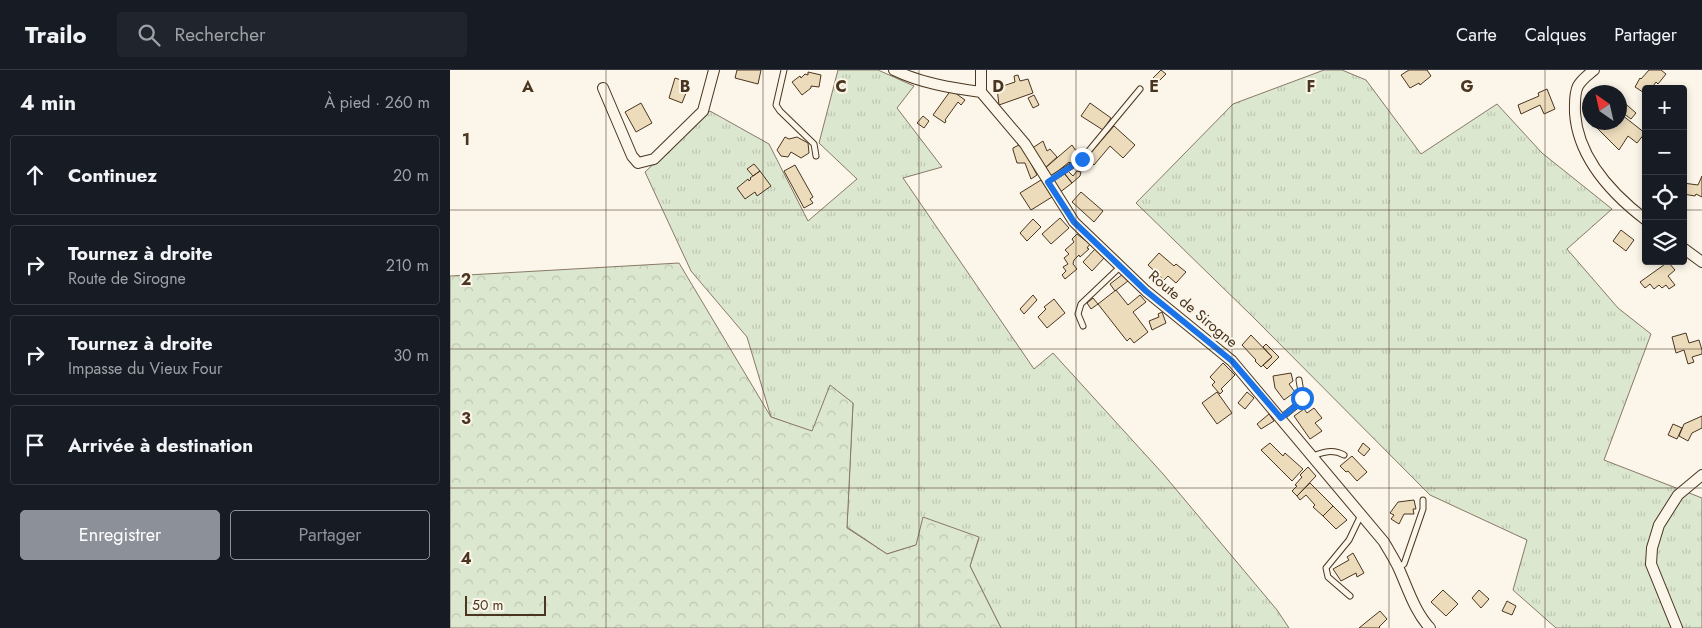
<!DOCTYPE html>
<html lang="fr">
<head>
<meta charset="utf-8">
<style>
  body { margin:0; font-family:Jost,sans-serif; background:#20242c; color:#f1f3f6 }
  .controls { position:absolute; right:15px; top:15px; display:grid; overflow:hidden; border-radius:5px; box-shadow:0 2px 8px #0003 }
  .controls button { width:45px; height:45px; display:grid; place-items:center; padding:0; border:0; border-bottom:1px solid #363941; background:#171b24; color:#f1f3f6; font:25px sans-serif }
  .compass { position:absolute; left:1132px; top:15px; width:45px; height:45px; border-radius:50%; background:#171b24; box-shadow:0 2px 8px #0003; rotate:326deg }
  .scale { position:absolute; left:15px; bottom:12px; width:81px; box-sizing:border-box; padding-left:5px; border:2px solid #4a3520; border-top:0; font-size:14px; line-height:18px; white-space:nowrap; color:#4a3520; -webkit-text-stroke:4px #fbf6e9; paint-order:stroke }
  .stop { position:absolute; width:15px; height:15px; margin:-11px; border:4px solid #1a73e8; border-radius:50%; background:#fff }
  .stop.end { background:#1a73e8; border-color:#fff; box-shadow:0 1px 5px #0008 }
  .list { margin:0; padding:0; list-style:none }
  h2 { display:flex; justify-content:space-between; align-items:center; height:65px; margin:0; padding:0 20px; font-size:21px }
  h2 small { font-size:16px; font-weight:400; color:#9ea1a6 }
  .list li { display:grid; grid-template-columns:32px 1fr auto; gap:15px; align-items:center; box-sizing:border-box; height:80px; margin:0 10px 10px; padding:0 10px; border:1px solid #363941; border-radius:5px }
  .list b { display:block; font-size:19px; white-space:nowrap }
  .list p { margin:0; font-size:16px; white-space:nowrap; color:#9ea1a6 }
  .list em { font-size:16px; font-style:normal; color:#9ea1a6 }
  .actions { display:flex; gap:10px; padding:15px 20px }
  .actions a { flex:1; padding:11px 0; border:1px solid #8c9099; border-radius:5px; text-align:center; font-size:18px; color:#8c9099 }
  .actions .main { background:#8c9099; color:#fff }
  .icon { flex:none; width:28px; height:28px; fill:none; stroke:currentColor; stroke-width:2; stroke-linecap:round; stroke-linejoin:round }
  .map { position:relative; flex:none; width:1252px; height:558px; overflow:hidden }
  header { display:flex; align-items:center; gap:30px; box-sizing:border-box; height:70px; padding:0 25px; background:#171b24; border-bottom:1px solid #363941 }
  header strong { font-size:24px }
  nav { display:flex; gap:28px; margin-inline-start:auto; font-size:18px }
  .search { width:350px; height:45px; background:#20242c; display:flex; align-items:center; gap:12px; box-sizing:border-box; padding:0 18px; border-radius:5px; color:#9ea1a6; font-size:19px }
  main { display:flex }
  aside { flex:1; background:#171b24 }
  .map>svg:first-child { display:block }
  .grass { fill:url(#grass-tufts); stroke:#887966 }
  .forest { fill:url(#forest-crowns); stroke:#887966 }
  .building { fill:#ecdcbc; stroke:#4a3520 }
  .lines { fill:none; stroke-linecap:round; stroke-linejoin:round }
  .lane-casing { stroke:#4a3520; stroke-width:7 }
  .street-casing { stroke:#4a3520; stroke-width:12 }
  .lane { stroke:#fbf6e9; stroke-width:5 }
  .street { stroke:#fbf6e9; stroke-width:10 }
  .route { stroke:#1a73e8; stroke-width:6 }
  .grid { fill:none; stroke:#4a3520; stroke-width:1; stroke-opacity:0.55 }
  .labels { text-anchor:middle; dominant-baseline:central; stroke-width:4; stroke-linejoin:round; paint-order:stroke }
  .street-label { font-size:15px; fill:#4a3520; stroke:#fbf6e9 }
  .grid-label { font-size:16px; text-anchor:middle; font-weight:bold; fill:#4a3520; stroke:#fbf6e9; stroke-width:4; stroke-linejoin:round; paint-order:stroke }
</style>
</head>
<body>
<header>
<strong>Trailo</strong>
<div class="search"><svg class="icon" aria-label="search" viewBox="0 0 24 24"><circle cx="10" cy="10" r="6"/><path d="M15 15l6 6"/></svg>Rechercher</div>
<nav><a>Carte</a><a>Calques</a><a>Partager</a></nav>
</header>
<main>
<aside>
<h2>4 min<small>À pied · 260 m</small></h2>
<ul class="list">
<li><svg class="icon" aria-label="ahead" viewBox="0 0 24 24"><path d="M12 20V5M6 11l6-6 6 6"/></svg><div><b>Continuez</b></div><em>20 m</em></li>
<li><svg class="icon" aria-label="right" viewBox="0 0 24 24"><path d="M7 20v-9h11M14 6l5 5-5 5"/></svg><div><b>Tournez à droite</b><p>Route de Sirogne</p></div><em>210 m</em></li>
<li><svg class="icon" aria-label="right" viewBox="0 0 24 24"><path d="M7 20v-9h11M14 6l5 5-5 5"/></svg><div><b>Tournez à droite</b><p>Impasse du Vieux Four</p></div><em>30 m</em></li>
<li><svg class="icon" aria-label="arrive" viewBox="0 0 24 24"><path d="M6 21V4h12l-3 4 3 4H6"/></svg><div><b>Arrivée à destination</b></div></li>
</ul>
<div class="actions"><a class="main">Enregistrer</a><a>Partager</a></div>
</aside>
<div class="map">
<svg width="1252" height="558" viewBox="0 0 1252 558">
  <defs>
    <pattern id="grass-tufts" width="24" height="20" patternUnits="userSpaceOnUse" patternTransform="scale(1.25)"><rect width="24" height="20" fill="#dce7d0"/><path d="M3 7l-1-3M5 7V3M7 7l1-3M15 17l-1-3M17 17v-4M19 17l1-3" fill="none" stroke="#bec7b2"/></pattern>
    <pattern id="forest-crowns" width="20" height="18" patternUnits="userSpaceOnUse" patternTransform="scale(1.25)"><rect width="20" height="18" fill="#dce7d0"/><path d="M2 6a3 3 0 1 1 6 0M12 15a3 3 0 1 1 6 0" fill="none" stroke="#bec7b2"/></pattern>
  </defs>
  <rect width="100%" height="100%" fill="#fbf6e9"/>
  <path class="grass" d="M388,0h40l36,16 -17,22 45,59 -39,11 131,191 19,-16 111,122 113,135 12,18h-288l-31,-62 9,-28 -63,7 -29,9 -40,-27 6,-124 -41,29 -41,-15 -24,-80 -56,-66 -46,-99 65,-61 59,33 39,77 49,-42 -38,-36z
    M874,0h18l24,10 55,74 76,-50 45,49 70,56 -45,40 51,59 33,26 -47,126 98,38v130h-146l-43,-38 14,-50 -97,-45 -178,-179 -116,-113 97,-99z"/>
  <path class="forest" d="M229,193l92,154 41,14 18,-46 23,18 -6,125 40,26 29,-9 7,-28 56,20 -9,29 31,62h-551v-352z"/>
  <path class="building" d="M287,0h24l-3,14 -23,-6z
    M711,0l5,4 -8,8 -5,-4z
    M959,0h18l4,6 -11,9 -1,-2 -9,5 -9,-13z
    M1199,0h12l5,4 -8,10 -2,-2 -5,7h-5v5l-11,-7 5,-9 1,1z
    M358,2l13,3 -2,12 -8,-1v2l-9,7 -10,-13 8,-6 1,2 4,-4 3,1z
    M568,5l2,6 8,-2 5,14 -34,12 -2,-17 18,-6 -1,-6z
    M225,8l15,5 -8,20 -13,-5z
    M1097,19l8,20 -11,5 -4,-9 -19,9 -3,-9 21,-9 -1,-3z
    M501,20l14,10 -4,5 -3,-3 -13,18 1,1 -1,2 -12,-8z
    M584,25l5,10 -6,3 -5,-10z
    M1170,29l16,14 -5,6 -8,-6 -1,2 23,18 -8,10 -9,-7 -9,14 -28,-28h29z
    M191,33l11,20 -16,9 -11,-20z
    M640,33l21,15 -8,12 -22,-14z
    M473,46l6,5 -5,7 -7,-5z
    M664,56l21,19 -12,13 -13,-12 -16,19 -8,-7z
    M335,67l4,2 8,-2 11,6 1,10 -8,5 -10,-6 -3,5 -7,-1 -4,-6z
    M593,71l4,10 3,-2 7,8 -13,12 -13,-20z
    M571,74l16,31 -6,4 -6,-16h-8l-4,-13v-2z
    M622,75l8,12 -9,7 -2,-2 -18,15 -7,-8z
    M304,94l6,7 -7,5 -6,-7z
    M345,95l18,32 -3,2 3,4 -9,5 -20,-37z
    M310,101l11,15 -14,10 -2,-4 -10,7 -8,-11 11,-9 1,2 2,-2 -1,-1z
    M618,101l5,5 4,-5 4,1 -1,4 -8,7 -8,-10z
    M614,103l8,10 -13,10 -8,-11z
    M1252,106v21l-6,-3 -1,2 -12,-2v-11l15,2z
    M591,110l11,17 -21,13 -11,-17z
    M631,122l22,19 -9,11 -22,-20z
    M610,148l9,10 -18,16 -9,-10z
    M583,149l8,8 -14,14 -7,-8z
    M1171,160l13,10 -8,11 -13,-10z
    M627,164l13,10 -3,4 2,1 -9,8 -1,-2 -5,5 -1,4 4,5 -12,10 -3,-4 4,-4 -3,-4 5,-3 -4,-6 5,-4 -4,-4 9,-8 -2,-3z
    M645,179l10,8 -13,14 -9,-9z
    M709,183l15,13 2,-2 10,8 -10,11 -8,-7 -4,4 -16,-15z
    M1218,192l7,8 -7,6 7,9 -6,4 -3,-4 -4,3 -3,-3 -5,4 -4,-5 -5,4 -5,-6z
    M673,204l5,7 -13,10 -5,-7z
    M666,220l12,15 12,-10 6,7 -13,10 15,20 -14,11 -4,-5 -3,3 -29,-37z
    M583,225l4,5 -13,14 -4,-5z
    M643,228l5,6 -7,5 -4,-6z
    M604,229l11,14 -18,15 -9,-11 8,-8 -2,-2z
    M712,242l4,11 -14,7 -3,-9 10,-4 -1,-3z
    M1236,263l3,10 10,-3 3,10v4l-10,3 2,5 -6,2 -4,-14 -8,3 -4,-16z
    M801,265l21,22 -11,10 -6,-6 1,-1 -14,-15z
    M816,274l13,13 -12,12 -4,-4 9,-8 -9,-10z
    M773,293l12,12 -14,14 2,2 -3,3 -8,-9 3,-3 -5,-5z
    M841,303l2,8 -4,3 6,8 -11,8 -9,-12 -2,-12z
    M767,322l15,21 -15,11 -15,-21z
    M797,322l7,6 -9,11 -7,-6z
    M864,338l8,10 -7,5 7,8 -12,8 -16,-23 10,-7 3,4z
    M819,344l5,7 -13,8 -4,-5z
    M1252,346v12l-10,5 -4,8 -9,-5 5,-12z
    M1223,354l9,4 -5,11 -9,-4z
    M820,373l13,13 2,-3 18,16 -11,12 -31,-31z
    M913,373l7,6 -6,7 -6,-5z
    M902,386l15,16 -10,9 -9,-10 -2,1 -6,-6z
    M858,397l8,9 -19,20 -5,-5 5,-5 -2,-1 7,-8 -2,-2z
    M860,413l23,23 -10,10 -10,-9 2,-2 -9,-10 -6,5 -3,-4z
    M964,430l2,9h-3l1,5h-10l-5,10 -8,-5 3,-4 -4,-2 8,-11z
    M883,436l14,14 -11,9 -13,-13z
    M903,483l11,20 -7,4 -1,-4 -15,8 -8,-12 16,-9 -2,-3z
    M993,520l15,14 -12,12 -15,-14z
    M1029,520l10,9 -8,9 -9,-10z
    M1057,531l9,5 -4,9 -10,-4z
    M930,541l7,8 -8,8 1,1h-21z"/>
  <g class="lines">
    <g class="lane-casing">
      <path id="lane" d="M334,0l-8,35 4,6 34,33 2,12
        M598,111l34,-22 58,-70
        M633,256l-5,-12 3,-10 40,-38
        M831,348l16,-13 5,-7 -3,-18
        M863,386c10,-4 20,-7 31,-1
        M949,497l5,-3 19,-55v-9
        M900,526l-22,-19 -2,-9 23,-28 12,-25"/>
    </g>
    <g class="street-casing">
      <path id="street" d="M444,0c27,13 57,18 87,22l44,52 49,78 72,69 86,70 152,181c5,9 11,18 15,27 9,20 16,43 31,59
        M1144,0c-6,5 -12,9 -16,16 -4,8 -3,19 -3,27 3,45 37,81 71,107
        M153,18l29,68 6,7 16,-4 49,-48 11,-41
        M531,22v-22
        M1233,178l19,14
        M1227,558l-26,-64 1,-16 7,-23 19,-30 24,-20"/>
    </g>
    <use href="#lane" class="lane"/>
    <use href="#street" class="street"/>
  </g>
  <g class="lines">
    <path class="route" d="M632,89l-34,23 26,40 72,69 86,70 49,57 16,-13 5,-7"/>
  </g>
  <path class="grid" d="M156,0v558M313,0v558M469,0v558M626,0v558M782,0v558M939,0v558M1095,0v558M0,140h1196M1233,140h19M0,279h1252M0,418h1252"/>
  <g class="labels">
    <g class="street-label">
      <text transform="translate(743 239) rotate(40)">Route de Sirogne</text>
    </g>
  </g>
  <g class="grid-label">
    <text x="78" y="22">A</text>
    <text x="235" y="22">B</text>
    <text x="391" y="22">C</text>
    <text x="548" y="22">D</text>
    <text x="704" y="22">E</text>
    <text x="861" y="22">F</text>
    <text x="1017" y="22">G</text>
    <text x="16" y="75">1</text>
    <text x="16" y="215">2</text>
    <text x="16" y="354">3</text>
    <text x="16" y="494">4</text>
  </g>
</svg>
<div class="controls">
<button>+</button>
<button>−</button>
<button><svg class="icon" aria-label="locate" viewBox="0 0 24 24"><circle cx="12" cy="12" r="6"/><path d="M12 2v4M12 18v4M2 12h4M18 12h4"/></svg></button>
<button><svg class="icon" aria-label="layers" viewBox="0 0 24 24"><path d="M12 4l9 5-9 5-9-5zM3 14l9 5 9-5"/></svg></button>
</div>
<svg class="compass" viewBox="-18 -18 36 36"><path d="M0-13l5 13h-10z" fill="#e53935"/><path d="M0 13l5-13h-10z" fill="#9ea1a6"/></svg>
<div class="scale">50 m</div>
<div class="stop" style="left:852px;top:328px"></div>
<div class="stop end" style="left:632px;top:89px"></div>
</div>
</main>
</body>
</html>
